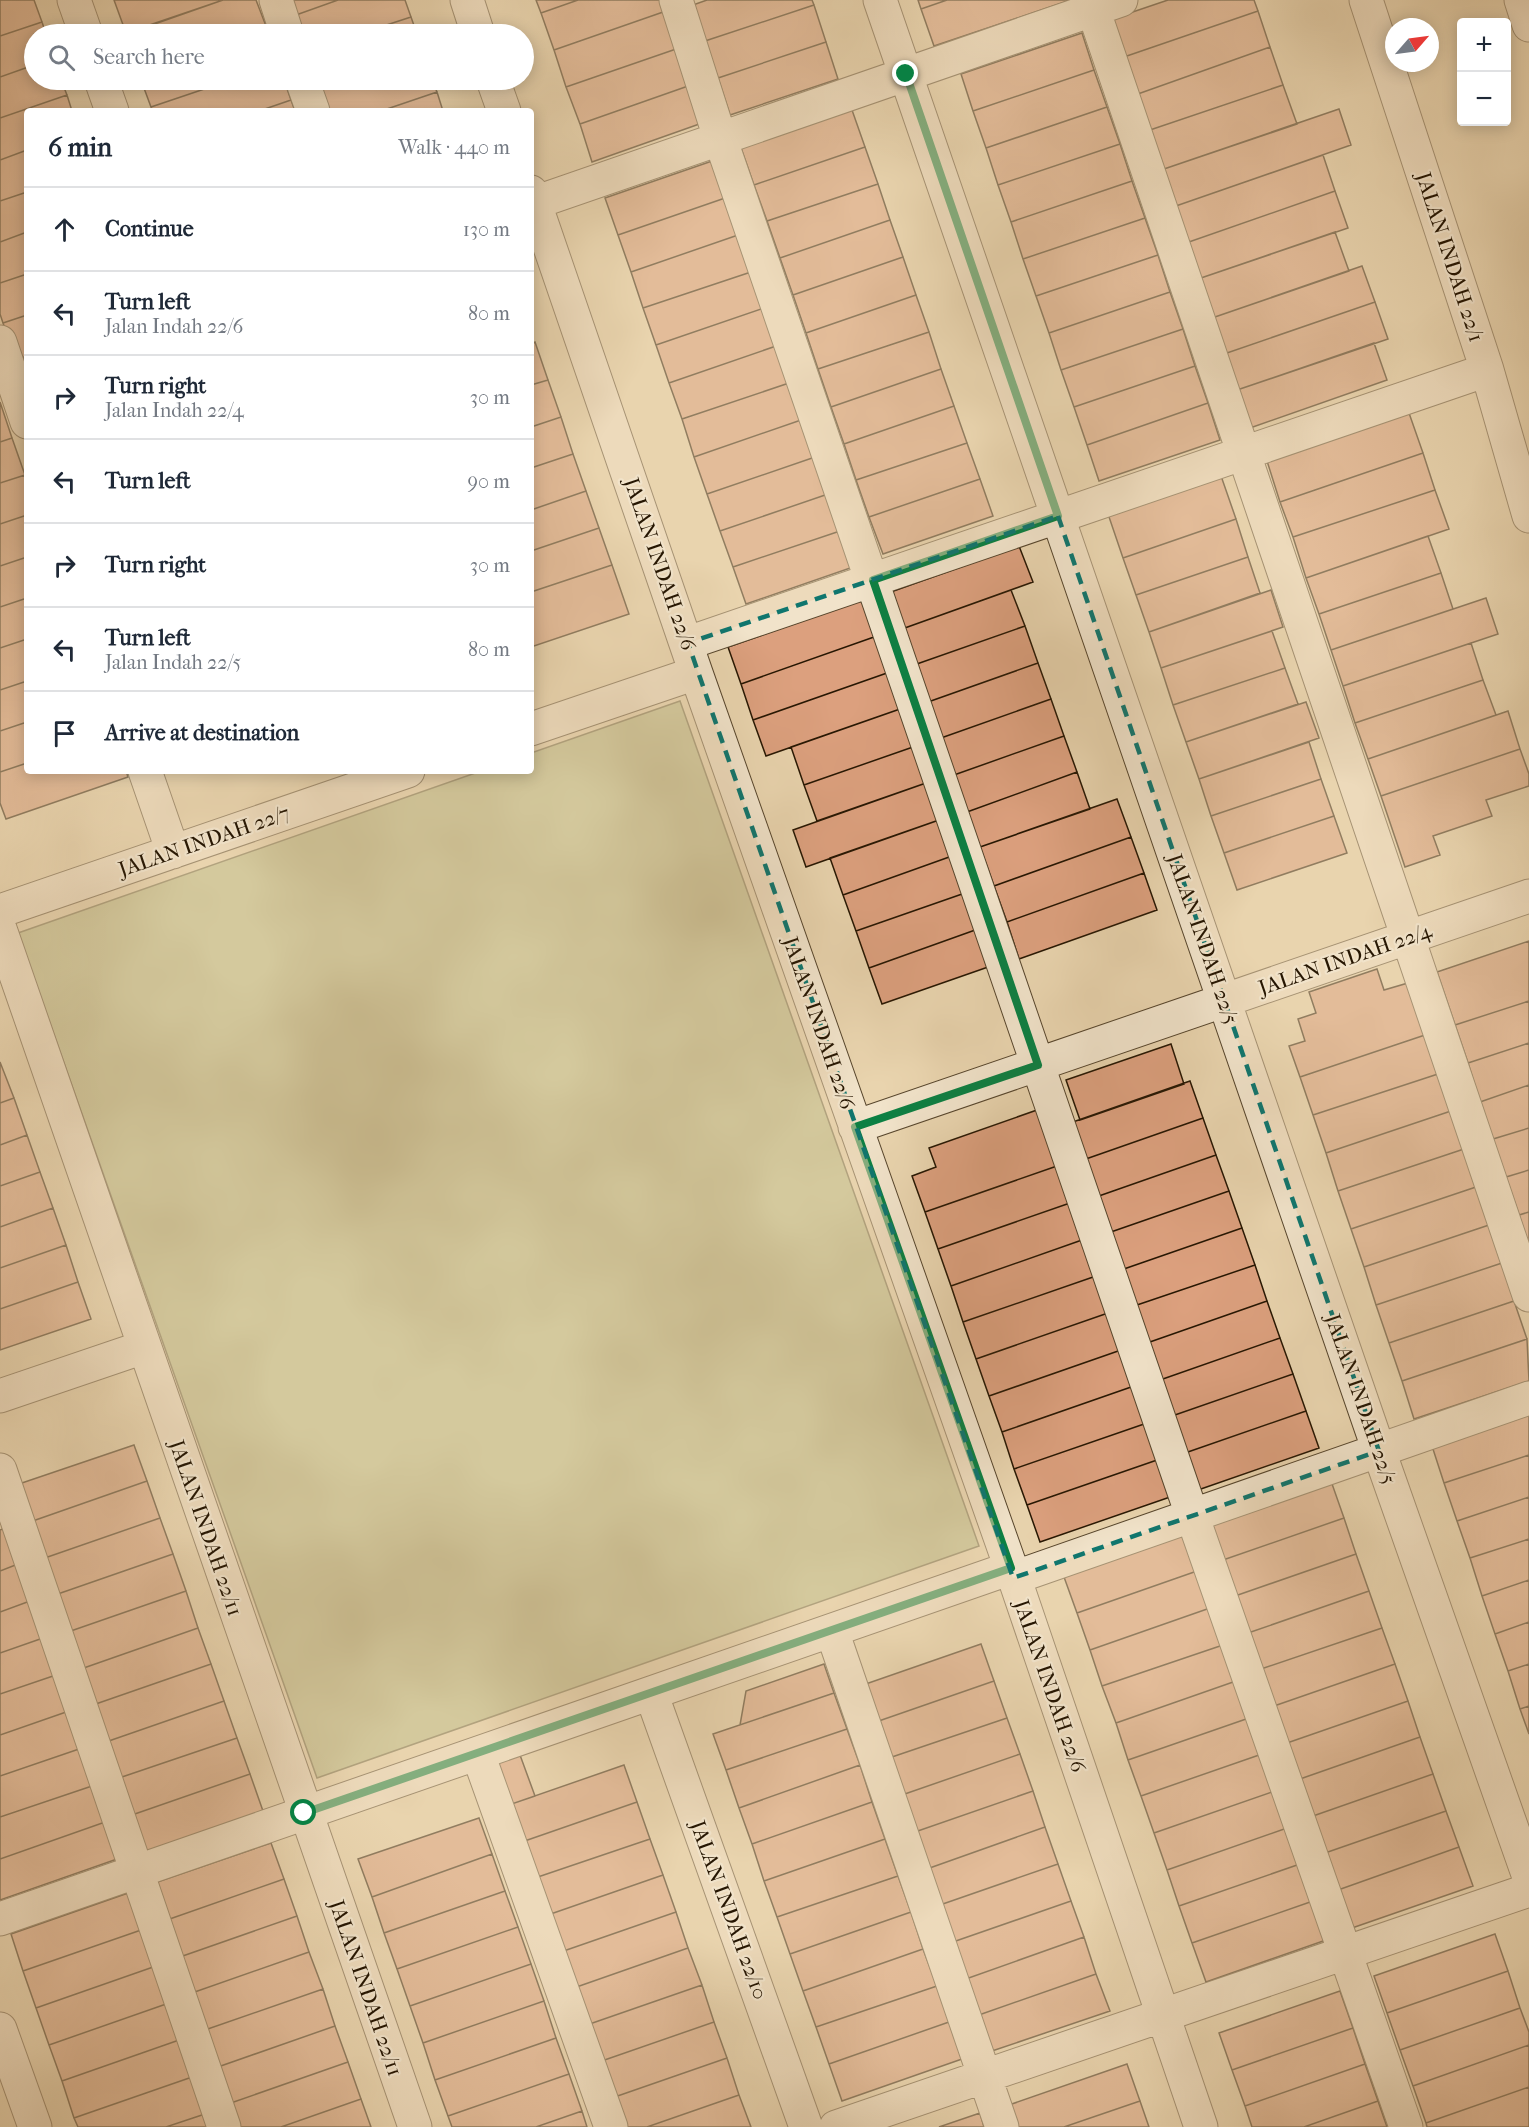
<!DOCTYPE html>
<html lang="en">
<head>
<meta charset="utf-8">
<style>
  body { margin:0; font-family:"IM FELL French Canon",serif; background:#f6f6f7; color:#1f2937 }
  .controls { position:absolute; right:18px; top:18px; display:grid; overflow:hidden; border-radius:6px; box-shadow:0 3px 15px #0003 }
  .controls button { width:54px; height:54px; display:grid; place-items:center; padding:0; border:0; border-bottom:2px solid #e0e1e3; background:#fff; color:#1f2937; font:30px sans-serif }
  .compass { position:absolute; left:1385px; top:18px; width:54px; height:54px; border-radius:50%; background:#fff; box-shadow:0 3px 15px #0003; rotate:62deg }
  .stop { position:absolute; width:18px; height:18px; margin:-14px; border:4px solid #0b8043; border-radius:50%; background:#fff }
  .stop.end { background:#0b8043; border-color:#fff; box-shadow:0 2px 6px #0008 }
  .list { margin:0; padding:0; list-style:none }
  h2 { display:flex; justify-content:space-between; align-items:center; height:78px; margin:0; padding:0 24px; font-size:26px }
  h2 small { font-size:20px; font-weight:400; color:#747a83 }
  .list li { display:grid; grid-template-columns:39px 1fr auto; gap:18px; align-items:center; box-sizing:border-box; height:84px; padding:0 24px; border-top:2px solid #e0e1e3 }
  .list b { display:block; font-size:22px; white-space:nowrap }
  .list p { margin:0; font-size:20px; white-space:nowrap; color:#747a83 }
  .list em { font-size:20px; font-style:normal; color:#747a83 }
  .icon { flex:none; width:33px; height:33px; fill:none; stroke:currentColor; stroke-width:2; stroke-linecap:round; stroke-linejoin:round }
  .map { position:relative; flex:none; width:1529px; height:2127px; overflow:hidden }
  .search { position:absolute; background:#fff; box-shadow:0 3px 15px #0003; left:24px; top:24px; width:510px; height:66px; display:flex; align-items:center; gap:15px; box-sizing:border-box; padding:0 21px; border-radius:33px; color:#747a83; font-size:22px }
  .panel { position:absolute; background:#fff; box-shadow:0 3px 15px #0003; left:24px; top:108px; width:510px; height:666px; border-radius:6px }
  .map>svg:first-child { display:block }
  .green { fill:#babc88; stroke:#706945; stroke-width:1.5 }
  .building { fill:#dca07e; stroke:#261602; stroke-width:1.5 }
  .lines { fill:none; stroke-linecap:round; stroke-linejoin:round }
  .minor-casing { stroke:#57462d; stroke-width:35 }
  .minor { stroke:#f1e3ca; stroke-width:33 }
  .route { stroke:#0b8043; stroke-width:8 }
  .marked { fill:none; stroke:#0f766e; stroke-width:4.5; stroke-dasharray:12 8; stroke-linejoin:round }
  .labels { text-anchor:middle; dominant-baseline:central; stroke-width:4.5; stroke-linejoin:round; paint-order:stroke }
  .street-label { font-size:21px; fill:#261602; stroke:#f1e3ca }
</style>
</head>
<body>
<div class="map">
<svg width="1529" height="2127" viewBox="0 0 1529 2127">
  <rect width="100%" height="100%" fill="#e9d4ae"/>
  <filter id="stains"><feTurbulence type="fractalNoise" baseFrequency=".00333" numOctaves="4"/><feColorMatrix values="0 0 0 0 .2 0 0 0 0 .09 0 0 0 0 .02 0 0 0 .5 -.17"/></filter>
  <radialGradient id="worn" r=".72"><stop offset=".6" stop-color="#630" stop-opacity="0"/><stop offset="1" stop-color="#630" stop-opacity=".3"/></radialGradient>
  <path class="green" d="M680,701l299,845 -662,232 -299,-845 463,-162h50v-18z"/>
  <path class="building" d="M0,0h34l8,22 -42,14z
    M114,0h109l-97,33z
    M223,0h33l10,26 -24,8h-116z
    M291,0h47l-42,15z
    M338,0h67l6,17 -52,17h-56l-7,-19z
    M536,0h42l-37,13z
    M578,0h84l4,11 -112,39 -13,-37z
    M707,0h105l2,5 -109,36 -12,-36z
    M918,0h29l-26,9z
    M947,0h124l-137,46 -13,-37z
    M1168,0h86l4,11 -137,47 -12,-38z
    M814,5l12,37 -108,36 -13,-37z
    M666,11l13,37 -113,39 -12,-37z
    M1258,11l12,36 -135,48 -14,-37z
    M411,17l6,17h-58z
    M42,22l4,12h-12v31l-34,12v-41z
    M266,26l3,8h-27z
    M1082,33l12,37 -121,41 -12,-37z
    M826,42l12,37 -108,36 -12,-37z
    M1270,47l13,38 -136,46 -12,-36z
    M679,48l12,37 -111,39 -14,-37z
    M34,65v15h27l6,15 -67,23v-41z
    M1094,70l13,37 -121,41 -13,-37z
    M141,80h90l-80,27z
    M231,80h53l7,20 -32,11h-106l-2,-4z
    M318,80h33l-29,10z
    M351,80h81l5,12 -56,19h-52l-7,-21z
    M691,85l14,37 -113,40 -12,-38z
    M1283,85l14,39 -136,46 -14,-39z
    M437,92l6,19h-62z
    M67,95l5,16h-45v39l-27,10v-42z
    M291,100l4,11h-36z
    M1107,107l13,37 -122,41 -12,-37z
    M1339,109l12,36 -178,62 -12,-37z
    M852,110l13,37 -111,38 -13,-37z
    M1120,144l12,37 -121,41 -13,-37z
    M865,147l13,37 -111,37 -13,-36z
    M27,150v42l-27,9v-41z
    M1323,155l12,36 -149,52 -13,-36z
    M715,160l13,37 -110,38 -13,-37z
    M1132,181l13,37 -122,41 -12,-37z
    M878,184l12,36 -110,38 -13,-37z
    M1335,191l13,37 -150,51 -12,-36z
    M27,192v40l-27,10v-41z
    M728,197l13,37 -110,38 -13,-37z
    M1145,218l13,37 -122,41 -13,-37z
    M890,220l13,37 -110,38 -13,-37z
    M27,232v42l-27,9v-41z
    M1335,232l14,39 -137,47 -14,-39z
    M741,234l13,37 -111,37 -12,-36z
    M1158,255l12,37 -121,41 -13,-37z
    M903,257l13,38 -110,38 -13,-38z
    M1362,266l13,36 -151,52 -12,-36z
    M754,271l13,36 -111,38 -13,-37z
    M27,274v41l-24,8 -3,-9v-31z
    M1170,292l13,37 -122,41 -12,-37z
    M916,295l13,37 -111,37 -12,-36z
    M1375,302l13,37 -151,51 -13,-36z
    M767,307l12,38 -110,38 -13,-38z
    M27,315v41l-11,4 -13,-37z
    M1183,329l12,37 -121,41 -13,-37z
    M929,332l12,37 -110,38 -13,-38z
    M535,342l13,38 -17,5v-41z
    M1374,343l13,37 -137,48 -13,-38z
    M779,345l13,37 -110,37 -13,-36z
    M1195,366l13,37 -121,42 -13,-38z
    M941,369l13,37 -110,38 -13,-37z
    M548,380l13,37 -30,10v-42z
    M792,382l12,37 -110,38 -12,-38z
    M0,402l12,36 -12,4z
    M1208,403l12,37 -121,41 -12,-36z
    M954,406l13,37 -111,37 -12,-36z
    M1409,413l14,40 -143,49 -13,-41z
    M561,417l12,37 -42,14v-41z
    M804,419l14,37 -111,38 -13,-37z
    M12,438l13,37 -25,8v-41z
    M967,443l13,36 -111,38 -13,-37z
    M1423,453l12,37 -142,47 -13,-35z
    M573,454l13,37 -55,19v-42z
    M818,456l13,37 -111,38 -13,-37z
    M1220,473l16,46 -113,39 -16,-47z
    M25,475l2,40 -27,9v-41z
    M980,479l13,37 -110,38 -14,-37z
    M1435,490l14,39 -143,49 -13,-41z
    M586,491l13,37 -68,23v-41z
    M831,493l12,37 -110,37 -13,-36z
    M27,515v42l-27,9v-42z
    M1236,519l12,38 -112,38 -13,-37z
    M599,528l13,37 -81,27v-41z
    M843,530l13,36 -110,38 -13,-37z
    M1428,536l13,37 -122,41 -13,-36z
    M1019,546l14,36 -131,47 -14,-36z
    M27,557v41l-27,9v-41z
    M1248,557l12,36 -111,39 -13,-37z
    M612,565l17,49 -98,33v-55z
    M1441,573l12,36 -122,41 -12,-36z
    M1011,590l14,36 -111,39 -12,-36z
    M1271,590l12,37 -122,41 -12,-36z
    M27,598v41l-27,9v-41z
    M1486,598l12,36 -155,52 -12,-36z
    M862,600l12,37 -133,47 -13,-37z
    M1025,626l13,37 -110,39 -14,-37z
    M1272,631l13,37 -112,37 -12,-37z
    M874,637l13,36 -134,47 -12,-36z
    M27,639v42l-27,9v-42z
    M1471,643l12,37 -128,43 -12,-37z
    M1038,663l13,36 -110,39 -13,-36z
    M1285,668l13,36 -112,38 -13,-37z
    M887,673l13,36 -134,47 -13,-36z
    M1483,680l13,35 -128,44 -13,-36z
    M27,681v41l-27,9v-41z
    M1051,699l13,37 -110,39 -13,-37z
    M1306,702l13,36 -120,41 -13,-37z
    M900,709l13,38 -109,38 -13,-38z
    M1508,711l12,38 -139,47 -13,-37z
    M27,722v41l-27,9v-41z
    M1064,736l13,36 -110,40 -13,-37z
    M1309,742l12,37 -110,37 -12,-37z
    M913,747l13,36 -109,38 -13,-36z
    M1520,749l9,25v12l-43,14 6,16 -59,20 7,19 -35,12 -24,-71z
    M27,763v8h99l2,6 -122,42 -6,-16v-31z
    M1077,772l13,37 -110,38 -13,-35z
    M1321,779l13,37 -110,37 -13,-37z
    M926,783l13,37 -133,47 -13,-37z
    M1117,799l14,38 -137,49 -14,-39z
    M1334,816l13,37 -110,37 -13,-37z
    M939,820l13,36 -109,39 -13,-37z
    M1131,837l13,36 -137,49 -13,-36z
    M952,856l13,37 -109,38 -13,-36z
    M1144,873l13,37 -138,49 -12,-37z
    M965,893l13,36 -109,39 -13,-37z
    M978,929l13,37 -109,38 -13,-36z
    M1529,941v60l-74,24 -18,-53z
    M1377,969l7,21 24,-7 17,52 -125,42 -11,-31 16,-5 -7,-22 18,-6 -7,-21z
    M1529,1001v42l-61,20 -13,-38z
    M1425,1035l13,39 -125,41 -13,-38z
    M1529,1043v42l-49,17 -12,-39z
    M1171,1044l13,40 -104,36 -14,-40z
    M0,1062l14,36 -14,5z
    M1438,1074l13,37 -125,42 -13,-38z
    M1190,1081l13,37 -120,42 -13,-37z
    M1529,1085v43l-36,11 -13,-37z
    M14,1098l13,37 -27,10v-42z
    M1037,1110l20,56 -132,46 -13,-36 24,-9 -7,-19z
    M1451,1111l13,38 -126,42 -12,-38z
    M1203,1118l13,37 -120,42 -13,-37z
    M1529,1128v42l-23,7 -13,-38z
    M27,1135l13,37 -40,14v-41z
    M1464,1149l12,38 -125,42 -13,-38z
    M1216,1155l13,36 -121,42 -12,-36z
    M1057,1166l13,37 -132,46 -13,-37z
    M1529,1170v42l-10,3 -13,-38z
    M40,1172l13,36 -53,19v-41z
    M1476,1187l13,38 -125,42 -13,-38z
    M1229,1191l13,37 -121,42 -13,-37z
    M1070,1203l12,37 -131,46 -13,-37z
    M53,1208l13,37 -66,23v-41z
    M1529,1212v33l-10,-30z
    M1489,1225l13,38 -126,42 -12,-38z
    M1242,1228l13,37 -121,41 -13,-36z
    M1082,1240l14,36 -133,46 -12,-36z
    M66,1245l12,37 -78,27v-41z
    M1502,1263l12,38 -125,42 -13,-38z
    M1255,1265l12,36 -120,42 -13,-37z
    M1096,1276l12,37 -132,46 -13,-37z
    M78,1282l13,37 -91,31v-41z
    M1267,1301l13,37 -120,42 -13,-37z
    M1514,1301l13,38 -125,42 -13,-38z
    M1108,1313l13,37 -132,46 -13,-37z
    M1280,1338l13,36 -121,42 -12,-36z
    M1527,1339l2,42 -115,38 -12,-38z
    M1121,1350l13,36 -132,46 -13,-36z
    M1293,1374l13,37 -121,42 -13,-37z
    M1134,1386l13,37 -133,46 -12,-37z
    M1306,1411l13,37 -121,42 -13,-37z
    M1529,1413v42l-85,28 -12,-37z
    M1147,1423l13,36 -133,46 -13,-36z
    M134,1445l13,36 -120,42 -14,-37z
    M1529,1455v42l-72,24 -13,-38z
    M1160,1459l13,37 -133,46 -13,-37z
    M147,1481l13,37 -121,42 -12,-37z
    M1331,1481l13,37 -121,42 -13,-37z
    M1529,1497v42l-59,19 -13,-37z
    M160,1518l13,36 -121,42 -13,-36z
    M1344,1518l12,36 -121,42 -12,-36z
    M5,1528l13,36 -18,7v-41z
    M1185,1534l12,37 -120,42 -13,-36z
    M1529,1539v41l-47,16 -12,-38z
    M173,1554l13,37 -121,42 -13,-37z
    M1356,1554l13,37 -121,42 -13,-37z
    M18,1564l12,37 -30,11v-41z
    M1197,1571l13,37 -120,42 -13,-37z
    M1529,1580v42l-34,12 -13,-38z
    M186,1591l12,37 -120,42 -13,-37z
    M1369,1591l13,37 -121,41 -13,-36z
    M30,1601l13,37 -43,15v-41z
    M1210,1608l13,37 -121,41 -12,-36z
    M1529,1622v42l-21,7 -13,-37z
    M198,1628l13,36 -121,42 -12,-36z
    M1382,1628l13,36 -121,42 -13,-37z
    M43,1638l13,37 -56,19v-41z
    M981,1644l13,37 -121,42 -13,-37z
    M1223,1645l13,36 -120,42 -14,-37z
    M211,1664l13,37 -121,42 -13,-37z
    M824,1664l10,29 -94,32 6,-34z
    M1395,1664l13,37 -121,42 -13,-37z
    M1529,1664v42l-9,3 -12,-38z
    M56,1675l13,36 -69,24v-41z
    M994,1681l13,37 -121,41 -13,-36z
    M1236,1681l13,37 -121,42 -12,-37z
    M834,1693l13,36 -121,41 -13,-36z
    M224,1701l13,37 -121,41 -13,-36z
    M1408,1701l12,36 -120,42 -13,-36z
    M1529,1706v28l-9,-25z
    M69,1711l13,37 -82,28v-41z
    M1007,1718l13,36 -121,42 -13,-37z
    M1249,1718l13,36 -121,42 -13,-36z
    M847,1729l13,36 -121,43 -13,-38z
    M1420,1737l13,37 -120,42 -13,-37z
    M237,1738l13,36 -121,42 -13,-37z
    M82,1748l13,37 -95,32v-41z
    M1020,1754l13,37 -121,42 -13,-37z
    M1262,1754l13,37 -121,42 -13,-37z
    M520,1755l15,41 -32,11 -14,-42z
    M624,1765l13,37 -121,42 -13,-37z
    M860,1765l12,37 -120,42 -13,-36z
    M250,1774l13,37 -121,42 -13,-37z
    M1433,1774l13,37 -121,42 -12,-37z
    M95,1785l13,36 -108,38v-42z
    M1033,1791l12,36 -121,43 -12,-37z
    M1275,1791l12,37 -120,42 -13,-37z
    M637,1802l13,37 -121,41 -13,-36z
    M872,1802l13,37 -121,42 -12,-37z
    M1446,1811l13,36 -121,43 -13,-37z
    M479,1818l13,36 -120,43 -14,-38z
    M108,1821l12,37 -120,42v-41z
    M1045,1827l13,37 -121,42 -13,-36z
    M1287,1828l13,36 -121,42 -12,-36z
    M650,1839l13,36 -121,42 -13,-37z
    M885,1839l13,37 -121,41 -13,-36z
    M271,1843l13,36 -120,42 -13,-37z
    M1459,1847l14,39 -121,42 -14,-38z
    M492,1854l13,37 -121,42 -12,-36z
    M1058,1864l13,37 -121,42 -13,-37z
    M1300,1864l13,37 -121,42 -13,-37z
    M663,1875l13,37 -121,42 -13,-37z
    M898,1876l13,36 -121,42 -13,-37z
    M284,1879l13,37 -120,42 -13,-37z
    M505,1891l13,36 -121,42 -13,-36z
    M131,1892l13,37 -121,42 -12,-37z
    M1071,1901l13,36 -121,43 -13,-37z
    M1313,1901l13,39 -120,42 -14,-39z
    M676,1912l12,36 -120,42 -13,-36z
    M911,1912l12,37 -120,42 -13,-37z
    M297,1916l12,36 -120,42 -12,-36z
    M518,1927l13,37 -121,42 -13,-37z
    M144,1929l12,37 -120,42 -13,-37z
    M1495,1934l13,37 -121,42 -13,-37z
    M1084,1937l12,37 -120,42 -13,-36z
    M688,1948l14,37 -121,42 -13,-37z
    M923,1949l14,37 -121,41 -13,-36z
    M309,1952l14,37 -121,42 -13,-37z
    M531,1964l13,37 -121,42 -13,-37z
    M156,1966l13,37 -120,42 -13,-37z
    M1508,1971l12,37 -120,42 -13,-37z
    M1096,1974l14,37 -121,41 -13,-36z
    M702,1985l12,37 -121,42 -12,-37z
    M937,1986l12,36 -120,42 -13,-37z
    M323,1989l12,37 -120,42 -13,-37z
    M1340,1991l13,37 -121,42 -13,-37z
    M544,2001l12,37 -121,42 -12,-37z
    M169,2003l13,36 -120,42 -13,-36z
    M1520,2008l9,24v13l-116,41 -13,-36z
    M714,2022l13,36 -121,42 -13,-36z
    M949,2022l13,37 -120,42 -13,-37z
    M335,2026l13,36 -120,42 -13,-36z
    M1353,2028l12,36 -120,42 -13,-36z
    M556,2038l13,36 -121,42 -13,-36z
    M182,2039l13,37 -121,42 -12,-37z
    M1529,2045v42l-103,36 -13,-37z
    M727,2058l12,37 -92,32h-32l-9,-27z
    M348,2062l13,37 -80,28h-45l-8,-23z
    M1127,2064l13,37 -76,26h-50l-8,-21z
    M1365,2064l13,37 -74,26h-52l-7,-21z
    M569,2074l13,37 -46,16h-84l-4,-11z
    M195,2076l13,37 -42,14h-88l-4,-9z
    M1529,2087v40h-102l-1,-4z
    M739,2095l12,32h-104z
    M361,2099l10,28h-90z
    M1140,2101l9,26h-85z
    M1378,2101l9,26h-83z
    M582,2111l5,16h-51z
    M208,2113l5,14h-47z
    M980,2113l4,14h-45z"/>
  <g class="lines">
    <g class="minor-casing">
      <path id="minor" d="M74,0l12,34
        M276,0l11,34
        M467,0l11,34
        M676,0l44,138 472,1377 214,612
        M880,0l499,1451 150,426
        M1090,0l439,1295
        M1366,0l121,370 42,146
        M1521,0l8,25
        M101,80l11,31
        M302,80l11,31
        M493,80l11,31
        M531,192l165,481 315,895 190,559
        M531,204l590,-204
        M0,342l27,80
        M688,643l799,-273
        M531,729l165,-56
        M145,771l28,81
        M0,911l408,-140
        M0,929l415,1198
        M855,1127l674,-231
        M0,1396l144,-49
        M0,1470l224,657
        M1013,1578l516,-180
        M832,1631l170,496
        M651,1693l155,434
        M478,1754l133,373
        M0,1919l1011,-351
        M0,2029l35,98
        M836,2127l693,-237"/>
    </g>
    <use href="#minor" class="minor"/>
  </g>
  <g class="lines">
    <path class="route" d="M304,1813l707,-245 -156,-441 183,-62 -165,-485 185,-64 -152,-442"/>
  </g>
  <path d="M0 0H1529V2127H0ZM1058,516l321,935 -366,127 -325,-935z" fill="#e9d4ae" fill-opacity=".55" fill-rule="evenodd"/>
  <path class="marked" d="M1058,516l321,935 -366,127 -325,-935z"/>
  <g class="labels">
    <g class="street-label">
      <text transform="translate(1450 257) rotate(72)">JALAN INDAH 22/1</text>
      <text transform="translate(660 564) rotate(71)">JALAN INDAH 22/6</text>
      <text transform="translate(204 841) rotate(-19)">JALAN INDAH 22/7</text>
      <text transform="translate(1203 939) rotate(71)">JALAN INDAH 22/5</text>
      <text transform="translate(1345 959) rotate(-19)">JALAN INDAH 22/4</text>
      <text transform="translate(819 1023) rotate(71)">JALAN INDAH 22/6</text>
      <text transform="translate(1361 1399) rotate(71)">JALAN INDAH 22/5</text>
      <text transform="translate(206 1528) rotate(71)">JALAN INDAH 22/11</text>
      <text transform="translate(1050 1686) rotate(71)">JALAN INDAH 22/6</text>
      <text transform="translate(729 1910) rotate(70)">JALAN INDAH 22/10</text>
      <text transform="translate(366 1988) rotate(71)">JALAN INDAH 22/11</text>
    </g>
  </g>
  <rect width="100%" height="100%" filter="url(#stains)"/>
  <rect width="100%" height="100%" fill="url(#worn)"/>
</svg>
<div class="controls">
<button>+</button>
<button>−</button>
</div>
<svg class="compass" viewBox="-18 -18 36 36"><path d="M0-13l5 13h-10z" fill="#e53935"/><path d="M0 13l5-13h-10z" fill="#747a83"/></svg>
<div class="stop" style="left:304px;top:1813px"></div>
<div class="stop end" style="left:906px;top:74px"></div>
<div class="search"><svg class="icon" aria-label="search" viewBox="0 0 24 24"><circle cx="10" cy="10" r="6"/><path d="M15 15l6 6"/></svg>Search here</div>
<section class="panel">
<h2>6 min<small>Walk · 440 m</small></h2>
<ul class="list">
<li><svg class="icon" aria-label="ahead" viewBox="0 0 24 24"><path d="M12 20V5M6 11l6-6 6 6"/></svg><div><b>Continue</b></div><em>130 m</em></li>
<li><svg class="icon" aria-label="left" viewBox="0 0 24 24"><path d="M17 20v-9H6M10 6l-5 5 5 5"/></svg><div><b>Turn left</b><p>Jalan Indah 22/6</p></div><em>80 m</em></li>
<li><svg class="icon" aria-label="right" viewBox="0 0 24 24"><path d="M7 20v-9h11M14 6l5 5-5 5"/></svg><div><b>Turn right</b><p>Jalan Indah 22/4</p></div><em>30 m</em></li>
<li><svg class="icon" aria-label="left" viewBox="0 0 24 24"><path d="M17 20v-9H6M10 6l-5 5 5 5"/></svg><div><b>Turn left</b></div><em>90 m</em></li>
<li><svg class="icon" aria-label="right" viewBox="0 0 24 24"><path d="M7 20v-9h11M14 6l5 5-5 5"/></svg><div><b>Turn right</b></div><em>30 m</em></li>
<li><svg class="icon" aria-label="left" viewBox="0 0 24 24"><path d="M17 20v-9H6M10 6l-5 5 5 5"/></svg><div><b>Turn left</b><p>Jalan Indah 22/5</p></div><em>80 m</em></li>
<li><svg class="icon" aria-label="arrive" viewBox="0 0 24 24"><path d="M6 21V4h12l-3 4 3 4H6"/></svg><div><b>Arrive at destination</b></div></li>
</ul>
</section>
</div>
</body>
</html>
